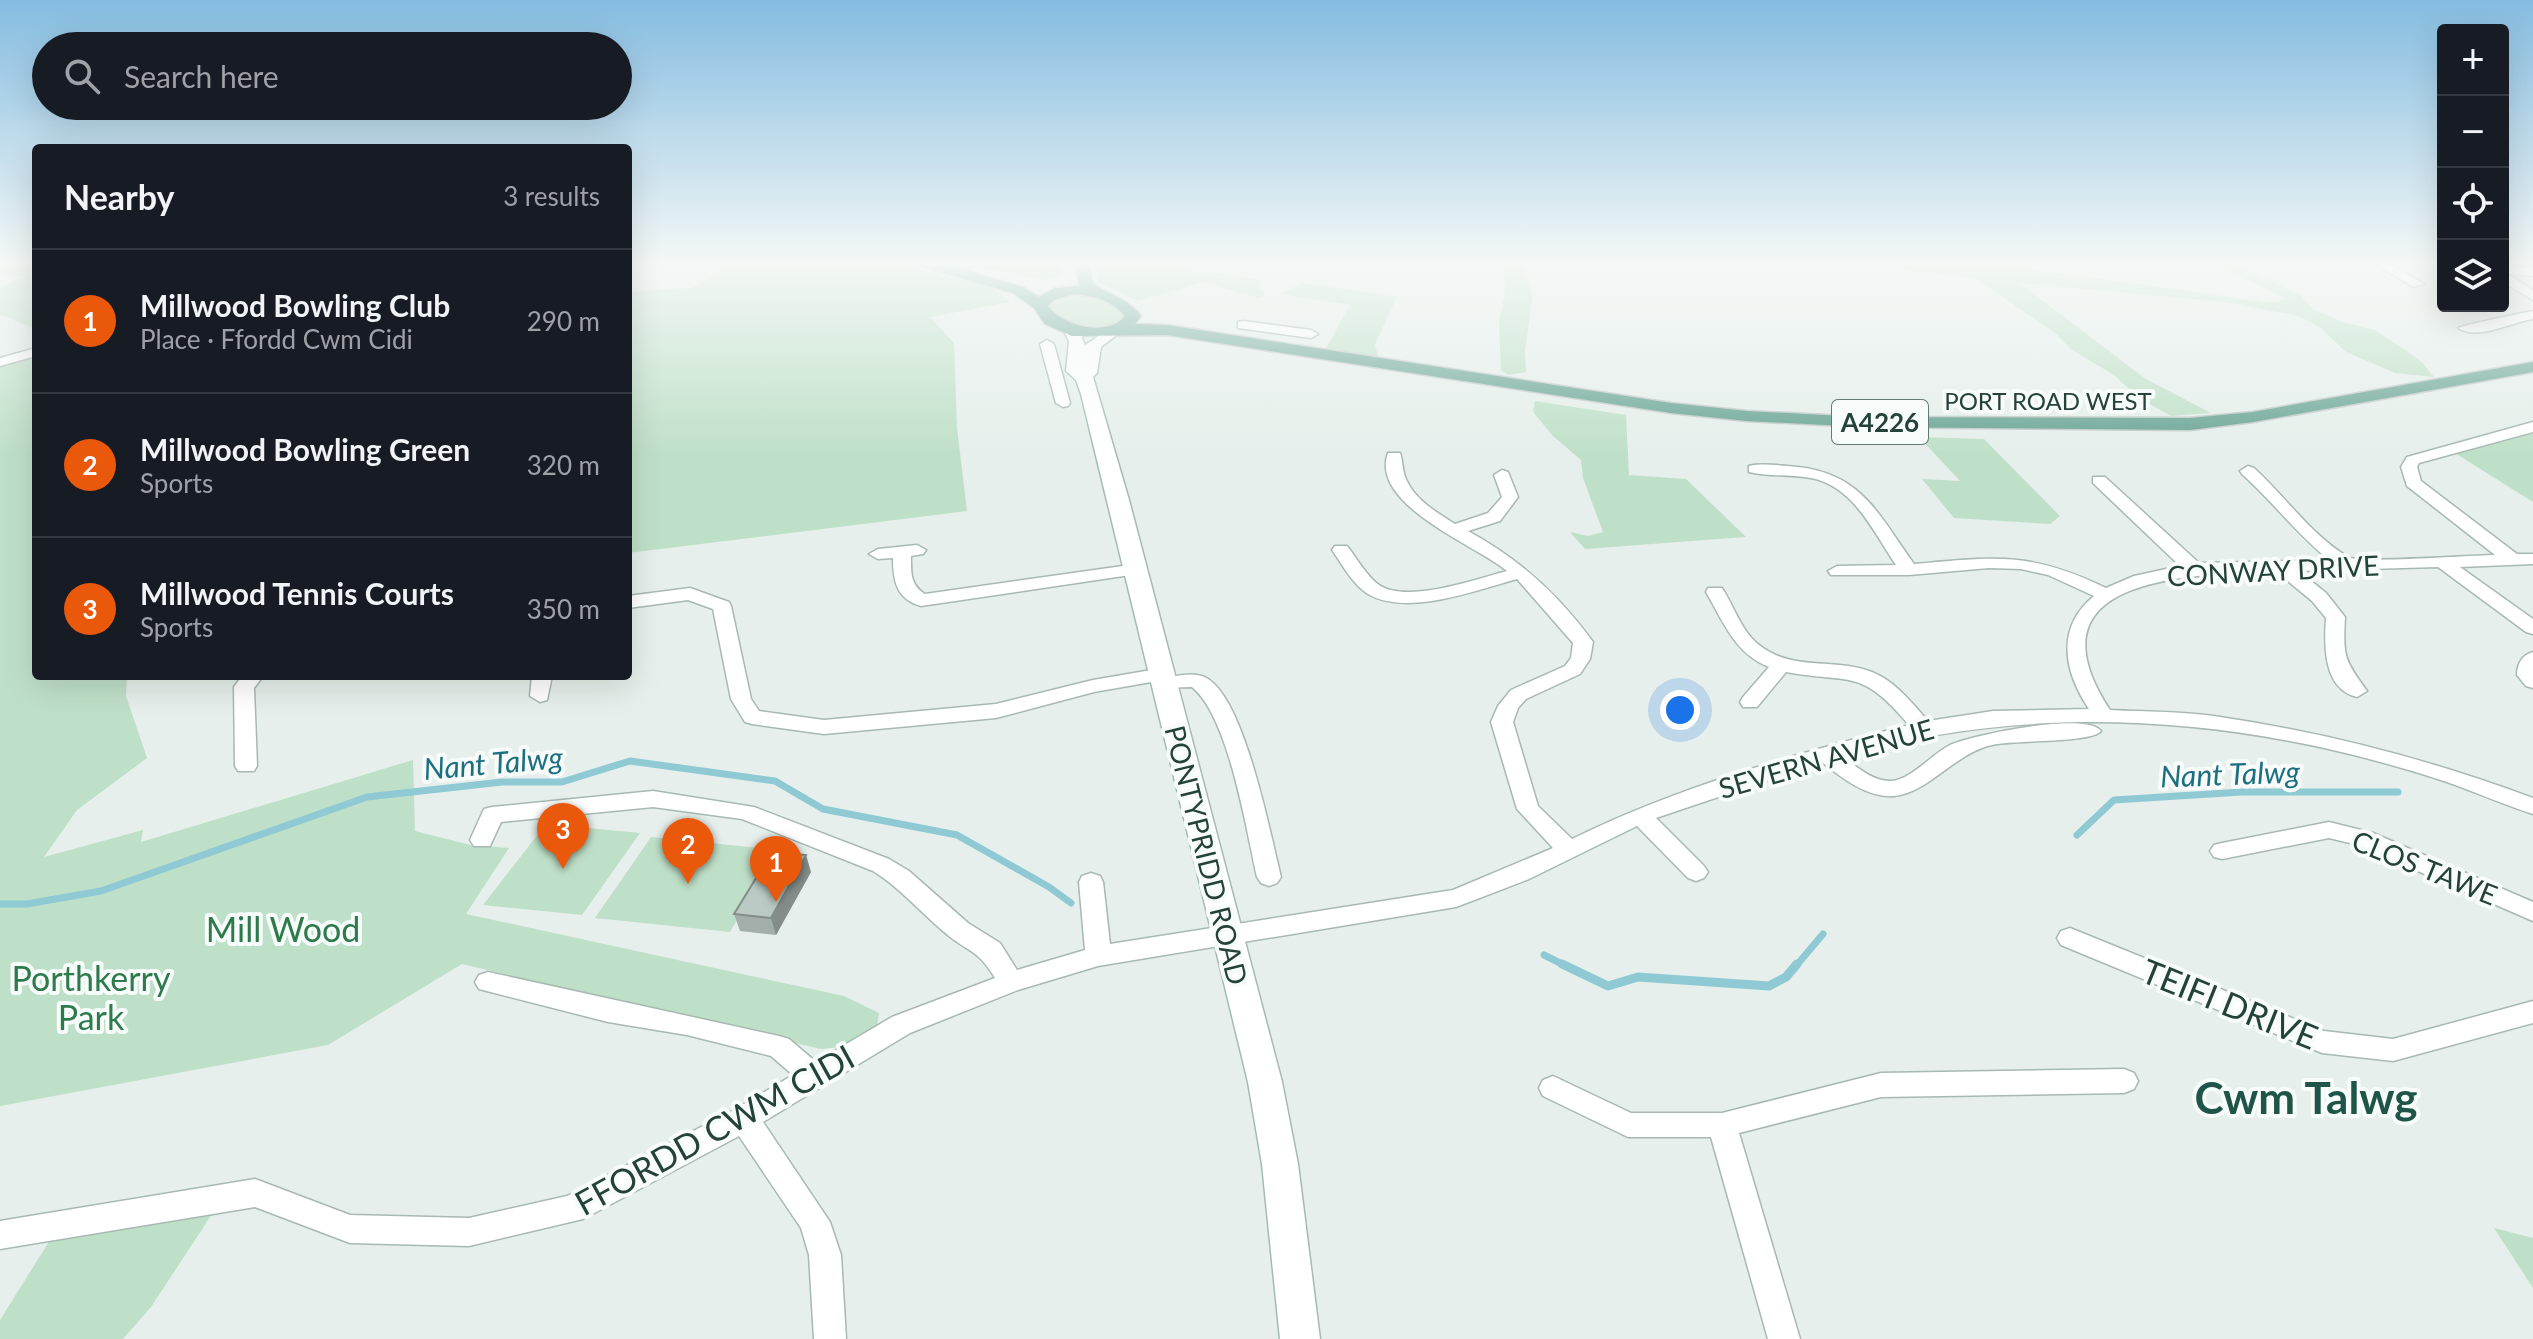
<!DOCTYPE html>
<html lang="en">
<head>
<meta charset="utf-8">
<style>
  body { margin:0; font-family:Lato,sans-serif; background:#20242c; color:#f1f3f6 }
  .controls { position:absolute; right:24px; top:24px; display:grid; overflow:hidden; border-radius:8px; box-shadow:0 8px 32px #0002 }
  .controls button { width:72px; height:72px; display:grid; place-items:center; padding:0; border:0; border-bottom:2px solid #363941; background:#171b24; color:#f1f3f6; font:40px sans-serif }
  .you { position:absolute; left:1680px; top:710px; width:28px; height:28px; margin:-20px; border:6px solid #fff; border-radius:50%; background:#1a73e8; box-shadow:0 0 0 12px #1a73e833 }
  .badge { display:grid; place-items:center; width:52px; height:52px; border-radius:50%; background:#ea580c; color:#fff; font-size:26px; font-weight:700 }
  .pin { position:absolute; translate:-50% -66px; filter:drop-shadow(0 2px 4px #0008) }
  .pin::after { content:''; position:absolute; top:42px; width:28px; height:24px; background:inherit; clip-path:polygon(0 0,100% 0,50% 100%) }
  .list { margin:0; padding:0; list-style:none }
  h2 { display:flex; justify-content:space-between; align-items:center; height:104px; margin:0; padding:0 32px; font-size:34px }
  h2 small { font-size:26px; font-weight:400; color:#9ea1a6 }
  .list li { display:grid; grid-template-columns:52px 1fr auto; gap:24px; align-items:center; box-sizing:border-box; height:144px; padding:0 32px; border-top:2px solid #363941 }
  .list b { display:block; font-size:30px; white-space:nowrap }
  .list p { margin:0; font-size:26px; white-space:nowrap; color:#9ea1a6 }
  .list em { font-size:26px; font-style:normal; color:#9ea1a6 }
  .icon { flex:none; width:44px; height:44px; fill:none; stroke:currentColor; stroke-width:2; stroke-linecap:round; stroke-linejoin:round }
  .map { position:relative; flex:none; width:2533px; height:1339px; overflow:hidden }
  .search { position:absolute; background:#171b24; box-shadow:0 8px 32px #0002; left:32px; top:32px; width:600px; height:88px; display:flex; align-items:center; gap:20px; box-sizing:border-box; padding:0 28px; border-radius:44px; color:#9ea1a6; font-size:30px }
  .panel { position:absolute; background:#171b24; box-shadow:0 8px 32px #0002; left:32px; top:144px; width:600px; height:536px; border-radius:8px }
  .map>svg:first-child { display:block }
  .green { fill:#bfe0c8 }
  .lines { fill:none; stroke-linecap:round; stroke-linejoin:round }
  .stream-far1 { stroke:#8ec9d4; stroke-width:7 }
  .stream { stroke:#8ec9d4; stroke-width:9 }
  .street-casing { stroke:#a8b8b2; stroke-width:3 }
  .secondary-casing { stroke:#a4bbb3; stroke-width:3 }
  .primary-casing { stroke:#c2cac8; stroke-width:3 }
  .street { fill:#fff; fill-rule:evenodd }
  .secondary { fill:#fff; fill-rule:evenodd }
  .primary { fill:#6aa596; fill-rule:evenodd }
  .wall { fill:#a1aea9 }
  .shaded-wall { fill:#838d89 }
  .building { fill:#bbcac4; stroke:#838d89; stroke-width:2 }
  .labels { text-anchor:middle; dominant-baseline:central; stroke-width:8; stroke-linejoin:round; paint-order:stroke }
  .far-street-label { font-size:24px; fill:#24423a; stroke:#f7fbf9 }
  .shield { fill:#f7fbf9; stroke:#637a73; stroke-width:2 }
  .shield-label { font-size:26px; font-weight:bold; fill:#24423a }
  .street-label { font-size:28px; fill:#24423a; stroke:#f7fbf9 }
  .water-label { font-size:30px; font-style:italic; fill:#1c6f80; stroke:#f7fbf9 }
  .near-park-label { font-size:34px; fill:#2d7a4b; stroke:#f7fbf9 }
  .near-street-label { font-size:34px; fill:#24423a; stroke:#f7fbf9 }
  .near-district-label { font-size:44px; font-weight:bold; fill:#1f5548; stroke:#f7fbf9 }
</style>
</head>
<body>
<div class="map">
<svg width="2533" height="1339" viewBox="0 0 2533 1339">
  <rect width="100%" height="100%" fill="#e6efeb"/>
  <path class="green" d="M0,265h36v64l-36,-15v-26l23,-12 -23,-1z
    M729,265h168l93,21 20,16 -80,15 24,26 3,85 10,83 -339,42v-261l64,-4z
    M948,265h113l2,9c-18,12 -43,0 -63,-3 -17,-3 -35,-3 -52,-6z
    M1097,265h74l83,14 8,2 -4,8 8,4 -6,5 -57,-16 -65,19 -40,-19z
    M1504,265h21l7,34 -7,52 1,21 -18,3 -7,-5 -2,-48 6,-29z
    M1870,265h132l262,37h14l7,-4 -69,-33h21l64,31 12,13 29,13 33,8 46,31 13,16 -39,-4 -49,-21 -24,-23 -23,-13 -73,-14 -207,-19 127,96 65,34 -40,3 -32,-18 -25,-23 -42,-25 -18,-18 -78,-53z
    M1303,283l94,14 -22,47 3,13 -53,-7 25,-45 -70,-11z
    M1067,295c21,-2 45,3 57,21l-2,5c-23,14 -59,8 -73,-15l7,-8z
    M36,355v321h91l-1,20 21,62 -70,52 -33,47 99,-27 -2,12 272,-82 2,71 56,14 38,3 -43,66 378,82 35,17 -2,13 -28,20 -28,3 -359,-85 -134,81 -328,61v-740z
    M1535,401l91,14 3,60 57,4 60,58 -161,12 -15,-17 18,4 15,-4 -20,-54 -2,-18 -28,-24 -20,-24z
    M2533,431v71l-83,-52z
    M1919,437l65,2 76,77 -10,8 -96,-6 -32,-39 38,2z
    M546,824l94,9 -58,82 -99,-10z
    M651,837l127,13 -48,82 -135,-14z
    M216,1208l-65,99 -28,32h-123v-19l50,-80z
    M2494,1228l39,10v50z"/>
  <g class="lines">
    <path class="stream-far1" d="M2077,835l37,-35 128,-8h156
      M0,904h27l74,-13 266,-94 135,-15h60l68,-21 145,20 48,28 134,26 92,52 22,16
      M1544,955l22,11
      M1796,966l27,-32"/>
    <path class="stream" d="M1562,964l46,22 30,-9 131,9 17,-9 11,-13"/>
    <g class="street-casing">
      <path id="street" d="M2376,265h16l32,19 -10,3z
        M2503,266l30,2v8l-25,-2 25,16v10l-30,-18z
        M2533,311v8c-22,3 -55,22 -75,9 5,-3 64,-15 75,-17z
        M1243,321l68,9 7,4 -7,4 -73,-10v-6z
        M1047,340l7,4 16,59 -2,3 -5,1 -7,-4 -16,-59z
        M36,348v8l-36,10v-8z
        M2533,422v10l-114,31 -2,4 4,14 96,73h16v10l-73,3 73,52v15l-7,-2 -88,-65 -139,4 27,22 19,24c-2,40 -1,42 22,74l-10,6c-34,-8 -33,-52 -31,-79l-14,-17 -35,-29c-86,2 -255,4 -167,138 37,2 74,1 110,7 108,16 211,43 313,81v16c-29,-9 -57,-22 -86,-32 -30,-10 -62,-19 -93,-27 -170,-42 -344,-46 -512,1 14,10 31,26 49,25 20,-1 41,-27 59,-36 23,-10 136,-34 151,-14 -9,12 -88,9 -109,14 -37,8 -64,48 -98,51 -27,2 -52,-18 -72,-34l-166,56 48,48 4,6 -4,6 -8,3 -8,-3 -51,-52 -108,53 -73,28 -358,59 -80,24 -108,43 -147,89 67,100 11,33 5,84h-32l-5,-84 -8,-27 -62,-92 -156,83 -114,27 -119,-3 -95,-36 -255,42v-28l255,-42 95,36 119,3 98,-22 167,-86 59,-35 -22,-19 -84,-21 -79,-13 -129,-33 -4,-7 4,-7 9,-3 291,64 10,3 27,23 76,-45 103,-39c-17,-28 -23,-24 -46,-42 -26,-21 -47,-47 -76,-65l-131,-52 -89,-12 -152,15 -11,24h-16l-4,-6 14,-31 8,-2 161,-16 101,16 135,52 20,12 59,52 32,20 17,27 68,-20 -6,-68 3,-6 9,-3 9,3 3,6 7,62 343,-54 100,-42 -36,-39 -26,-87 7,-16 13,-16 54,-24 6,-8 2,-15 -56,-64c-40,11 -110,38 -149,15 -15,-9 -26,-30 -36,-44l3,-4h12c10,12 19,30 32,39 28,19 97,-6 128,-14 -31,-26 -138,-66 -119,-118h12c3,8 2,17 6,26 9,21 30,33 49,45l33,-11 14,-16 -8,-22 8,-5 6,2 10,25 -18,24 -32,10c50,27 91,64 125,111l-3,17 -10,15 -54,25 -8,9 -5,14 25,84 34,33c106,-52 222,-85 337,-114 -49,-58 -57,-41 -123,-53l-29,35h-14l-3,-5 3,-5 26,-30c-34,-13 -46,-46 -63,-75l2,-4h14c12,18 19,43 37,57 34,27 75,12 113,27 24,10 39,30 56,49l65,-10 96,-2c-25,-37 -34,-81 5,-113l-46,-21 -27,-6 -32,-1 -80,7h-78l-3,-4 9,-5 59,-1c-22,-32 -42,-79 -85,-87 -20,-4 -42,-1 -62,-6v-6c12,-3 26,-1 38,0 73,4 89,45 127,98 82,-7 115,-13 192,24l28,-12 46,-10 -87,-83v-6h12l94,86 130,-3c-32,-26 -56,-58 -87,-86l-2,-3 8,-5 6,2c31,28 57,67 94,89 12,7 124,-2 147,-2l-88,-69 -6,-19 6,-10z
        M917,545l9,5 -3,4 -12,2c0,16 -1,29 14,38l212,-30 9,5 -9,5 -216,32c-25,-7 -28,-26 -28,-48l-15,1 -9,-5 9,-5z
        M690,588l39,14 2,4 20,93 8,12 65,9 172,-16 97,-24 70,-12 7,2 1,7c12,-2 26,-5 37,2 37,23 62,154 73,198l-4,6 -8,3 -8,-3 -4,-6c-11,-48 -28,-160 -65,-190l-34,1 -1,-7 -63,11 -98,26 -172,16 -72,-10 -7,-2 -14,-23 -18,-90 -25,-9 -60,8v-12z
        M2533,652v36l-7,-2 -9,-11c0,-11 5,-20 16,-23z
        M242,676h21l-9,12 3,78 -3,5h-16l-3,-5 -1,-79z
        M532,676h20l-5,24 -7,2 -10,-6z
        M2329,822l44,11 160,69v19l-175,-76 -29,-7 -107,21 -8,-2 -4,-6 4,-6 8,-2z
        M2070,928l254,103 69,8 140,-38v22l-140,38 -71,-8 -261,-108 -4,-7 4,-7z
        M2124,1069l10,4 4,8 -4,8 -10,4 -243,4 -142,36 61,206h-32l-57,-202h-83l-85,-41 -4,-8 4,-8 10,-4 78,37h91l159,-40z"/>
    </g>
    <g class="secondary-casing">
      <path id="secondary" d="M1072,326l6,2 7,17 29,-19 8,5 -21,16 -4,26 -4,4 36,123 153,582 16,82 22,175h-40l-18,-175 -14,-82 -167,-688 -5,-14 -10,-9 3,-30 -5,-10z"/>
    </g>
    <g class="primary-casing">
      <path id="primary" d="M916,265l53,4 2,3 52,15 16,10 16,-9 24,-2 -3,-21h14l2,17c15,13 33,15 47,31l2,3 -6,8 32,1 504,78 76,8 117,6 326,1 63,-6 280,-50v10l-280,50 -63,8 -326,-3 -117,-6 -76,-8 -504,-78 -95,1 -27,-12 -11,-16 -21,-15zM1074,294c19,2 38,6 51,22 -18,22 -62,10 -77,-10l6,-6z"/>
    </g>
    <use href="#street" class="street"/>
    <use href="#secondary" class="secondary"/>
    <use href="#primary" class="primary"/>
  </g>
  <path class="wall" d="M811,872l-35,63 -36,-4 -6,-17z"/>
  <path class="shaded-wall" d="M806,855l5,17 -35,63 -5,-17z"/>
  <path class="building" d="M772,852l34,3 -35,63 -37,-4z"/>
  <linearGradient id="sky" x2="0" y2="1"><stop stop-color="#84bce0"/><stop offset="0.58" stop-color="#f4f8f6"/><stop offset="1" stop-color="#f4f8f6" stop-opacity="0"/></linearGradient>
  <rect width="2533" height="453" fill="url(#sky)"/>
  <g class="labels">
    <g class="far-street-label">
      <text x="2048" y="400">PORT ROAD WEST</text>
    </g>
    <rect class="shield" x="1832" y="400" width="96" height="44" rx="6"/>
    <g class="shield-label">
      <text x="1880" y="422">A4226</text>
    </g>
    <g class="street-label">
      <text transform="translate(2273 570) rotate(-3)">CONWAY DRIVE</text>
      <text transform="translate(1826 758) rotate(-16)">SEVERN AVENUE</text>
      <text transform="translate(1207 855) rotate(76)">PONTYPRIDD ROAD</text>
      <text transform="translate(2425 867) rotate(22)">CLOS TAWE</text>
    </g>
    <g class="water-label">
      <text transform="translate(493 762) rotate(-5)">Nant Talwg</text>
      <text transform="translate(2230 773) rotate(-2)">Nant Talwg</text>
    </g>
    <g class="near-park-label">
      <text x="283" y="928">Mill Wood</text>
      <text x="91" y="977">Porthkerry<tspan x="91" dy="39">Park</tspan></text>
    </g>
    <g class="near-street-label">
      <text transform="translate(2230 1003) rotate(22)">TEIFI DRIVE</text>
      <text transform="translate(714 1129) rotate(-29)">FFORDD CWM CIDI</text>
    </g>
    <g class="near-district-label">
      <text x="2306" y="1097">Cwm Talwg</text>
    </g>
  </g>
</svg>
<div class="controls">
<button>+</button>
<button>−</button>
<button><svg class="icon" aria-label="locate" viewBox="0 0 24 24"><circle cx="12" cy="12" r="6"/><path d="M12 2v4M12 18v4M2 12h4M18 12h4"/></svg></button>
<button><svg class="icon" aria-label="layers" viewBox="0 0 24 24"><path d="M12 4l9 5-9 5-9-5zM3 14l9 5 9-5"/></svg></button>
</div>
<div class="you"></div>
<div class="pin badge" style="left:776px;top:902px">1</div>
<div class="pin badge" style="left:688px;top:884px">2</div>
<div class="pin badge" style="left:563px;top:869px">3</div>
<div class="search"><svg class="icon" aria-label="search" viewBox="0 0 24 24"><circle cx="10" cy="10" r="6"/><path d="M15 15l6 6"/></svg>Search here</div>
<section class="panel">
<h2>Nearby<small>3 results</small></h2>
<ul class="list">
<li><span class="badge">1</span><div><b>Millwood Bowling Club</b><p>Place · Ffordd Cwm Cidi</p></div><em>290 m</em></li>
<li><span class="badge">2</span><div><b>Millwood Bowling Green</b><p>Sports</p></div><em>320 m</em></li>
<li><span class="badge">3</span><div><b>Millwood Tennis Courts</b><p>Sports</p></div><em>350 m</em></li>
</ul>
</section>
</div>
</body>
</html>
